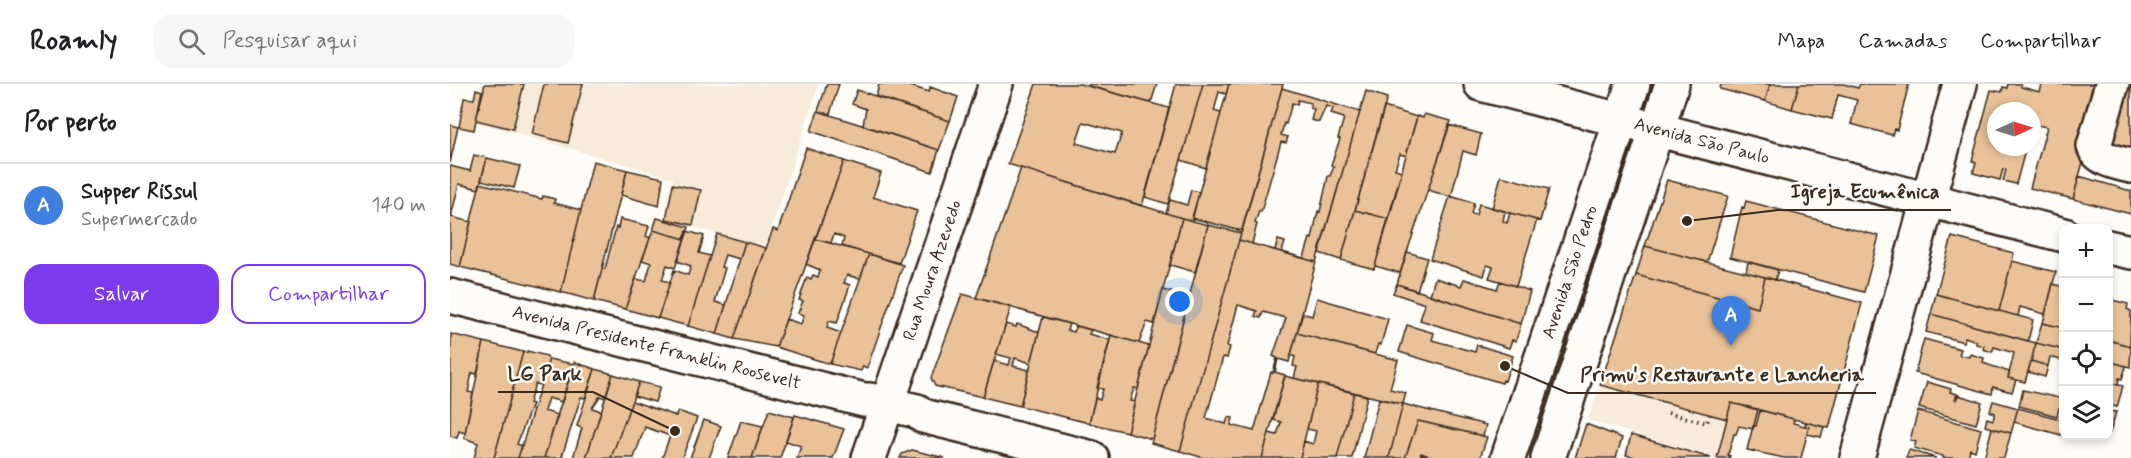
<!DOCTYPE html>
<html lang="pt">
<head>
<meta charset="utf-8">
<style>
  body { margin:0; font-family:Mynerve,sans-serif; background:#f6f6f6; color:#202124 }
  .controls { position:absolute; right:18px; bottom:18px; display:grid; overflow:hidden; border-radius:12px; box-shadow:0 3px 9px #0003 }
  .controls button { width:54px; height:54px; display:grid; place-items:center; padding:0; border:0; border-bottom:2px solid #e0e0e0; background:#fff; color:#202124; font:30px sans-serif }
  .compass { position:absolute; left:1537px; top:18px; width:54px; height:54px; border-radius:50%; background:#fff; box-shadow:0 3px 9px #0003; rotate:86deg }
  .you { position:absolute; left:730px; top:218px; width:21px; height:21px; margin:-15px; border:4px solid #fff; border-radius:50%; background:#1a73e8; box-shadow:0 0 0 9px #1a73e833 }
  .badge { display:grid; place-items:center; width:39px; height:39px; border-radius:50%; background:#7c3aed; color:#fff; font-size:20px; font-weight:700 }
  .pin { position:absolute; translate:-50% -50px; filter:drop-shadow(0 2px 3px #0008) }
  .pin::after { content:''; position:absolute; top:32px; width:21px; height:18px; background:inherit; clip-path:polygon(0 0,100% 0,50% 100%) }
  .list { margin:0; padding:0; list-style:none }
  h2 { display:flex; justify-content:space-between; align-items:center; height:78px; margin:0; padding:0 24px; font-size:26px }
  h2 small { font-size:20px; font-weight:400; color:#757577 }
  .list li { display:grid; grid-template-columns:39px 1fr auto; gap:18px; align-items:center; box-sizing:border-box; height:84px; padding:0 24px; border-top:2px solid #e0e0e0 }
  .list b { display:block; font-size:22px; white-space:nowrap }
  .list p { margin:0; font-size:20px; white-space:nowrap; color:#757577 }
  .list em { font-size:20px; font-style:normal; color:#757577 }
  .actions { display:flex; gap:12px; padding:18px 24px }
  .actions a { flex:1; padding:14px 0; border:2px solid #7c3aed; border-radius:18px; text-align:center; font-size:21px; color:#7c3aed }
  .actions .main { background:#7c3aed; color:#fff }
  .icon { flex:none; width:33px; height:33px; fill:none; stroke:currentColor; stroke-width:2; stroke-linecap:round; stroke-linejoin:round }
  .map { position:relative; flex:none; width:1681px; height:374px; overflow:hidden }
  header { display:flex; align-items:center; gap:36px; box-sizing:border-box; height:84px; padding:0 30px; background:#fff; border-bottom:2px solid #e0e0e0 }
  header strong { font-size:28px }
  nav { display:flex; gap:33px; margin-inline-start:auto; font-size:21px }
  .search { width:420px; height:54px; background:#f6f6f6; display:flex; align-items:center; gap:15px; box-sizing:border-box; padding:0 21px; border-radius:18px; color:#757577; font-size:22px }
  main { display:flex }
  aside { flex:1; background:#fff }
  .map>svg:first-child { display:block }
  .built { fill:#f7ebdb }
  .building { fill:#e9c299; stroke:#3b2a1e; stroke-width:1.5; fill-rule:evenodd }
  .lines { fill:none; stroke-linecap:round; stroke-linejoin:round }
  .minor-casing { stroke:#3b2a1e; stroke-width:38 }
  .path { stroke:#3b2a1e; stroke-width:4; stroke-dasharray:1.5 4.5; stroke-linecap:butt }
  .minor { stroke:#fdfcf7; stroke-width:33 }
  .labels { text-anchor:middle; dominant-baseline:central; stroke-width:5; stroke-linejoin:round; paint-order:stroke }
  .street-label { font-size:18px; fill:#3b2a1e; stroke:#fdfcf7 }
  .leader { fill:none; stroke:#3b2a1e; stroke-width:2 }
  .callout-dot { fill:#3b2a1e; stroke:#fdfcf7; stroke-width:2 }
  .callout-label { font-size:20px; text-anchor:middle; font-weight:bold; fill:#3b2a1e; stroke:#fdfcf7; stroke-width:5; stroke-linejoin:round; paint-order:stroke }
</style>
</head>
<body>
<header>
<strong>Roamly</strong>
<div class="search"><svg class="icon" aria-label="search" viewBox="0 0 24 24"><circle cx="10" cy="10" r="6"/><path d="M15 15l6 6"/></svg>Pesquisar aqui</div>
<nav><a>Mapa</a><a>Camadas</a><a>Compartilhar</a></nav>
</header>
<main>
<aside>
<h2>Por perto<small></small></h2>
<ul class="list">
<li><span class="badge" style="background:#3f7fe0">A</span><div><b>Supper Rissul</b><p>Supermercado</p></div><em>140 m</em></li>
</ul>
<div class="actions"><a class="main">Salvar</a><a>Compartilhar</a></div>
</aside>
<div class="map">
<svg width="1681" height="374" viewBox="0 0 1681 374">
  <rect width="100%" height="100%" fill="#fdfcf7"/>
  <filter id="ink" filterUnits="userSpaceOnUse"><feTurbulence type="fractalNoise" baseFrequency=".0167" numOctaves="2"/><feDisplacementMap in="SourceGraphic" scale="12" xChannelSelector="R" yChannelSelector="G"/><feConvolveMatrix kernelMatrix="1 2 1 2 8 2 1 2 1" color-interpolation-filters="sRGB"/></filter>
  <g filter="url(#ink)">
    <path class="built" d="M31,0h338l-54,163 -100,-28 8,-41 -197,-56z
      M1186,191l121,33 8,-31 97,26 -33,125 -98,-25 -14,55 -129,-38z"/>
    <path class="building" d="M35,0h39l-11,45 -37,-9z
      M94,0h39l-15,59 -36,-9z
      M377,0h12l-9,30 -12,-3z
      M429,0h25l25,8 1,-5 28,10 -8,24 -74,-24z
      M586,0h44l89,24 -27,98 -134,-42zM633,38l39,11 -7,21 -39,-11z
      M639,0h68l-6,19 -62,-17z
      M726,0h27l-35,120 -23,-7z
      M753,0h26l-3,10 -7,-2 -5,19 7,2 -15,55 -25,-8z
      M779,0h54l-41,147 -50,-13z
      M1271,0h49l-5,17 -45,-12z
      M1320,0h29l-7,25 -27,-8z
      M1349,0h45l14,4 2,-4h49l-12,46 -3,-1 -2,6 -41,-11 6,-24 -19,-5 -6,24 -40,-10z
      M1558,0h13v3l19,5 2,-8h62l-31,115 -43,-11 17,-61 -15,-3v-13h-36v36h30l-10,37 -13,-3 3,-11 -3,-1 -3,11 -27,-7 3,-11 -4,-1 19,-71 11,2 1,-5 4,1z
      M1668,0h13v70l-27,-7z
      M832,4l78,24 -44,150 -77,-22z
      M26,5l6,2 -8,39 -15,-3 5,-29 10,1z
      M407,6l93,31 -11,29 -76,-25 3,-16 -14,-5z
      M916,7l21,7 -46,162 -22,-7z
      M848,16l13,3 -1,5 4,1 -3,11 8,2 7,-16 7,2 -2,6 13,4 -6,20 2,1 -9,26 3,1 -4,10h-2l-8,36 -2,-1 -6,28 -2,-1 -6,20 -22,-6 3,-10 -7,-2 -3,10 -23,-6 5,-20 -2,-1 4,-12 2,1 20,-70 5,1 2,-6 -7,-2 3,-12 2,1 6,-21 5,1z
      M934,23l33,10 -11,39 -6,-2 -5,15 7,2 -13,48 -34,-9z
      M368,27l121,39 -7,22 -121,-41z
      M974,30l27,7 -51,152 -25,-7 42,-150 6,2z
      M0,41l8,2 -8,36z
      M999,41l32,9 -5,21 -13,-4 -12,46 -23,-7z
      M356,64l38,13 -68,186 -42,-8 39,-110 5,2z
      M24,71l13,3 -8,31 -20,-5 -8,33 20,5 -11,45 -10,-3v-98l20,5z
      M37,74l33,8 -6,22 -33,-8z
      M143,77l34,9 -33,131 -33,-9z
      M394,77l37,12 -8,24 44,14 -18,52 -57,-17 2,-8 -10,-4 -3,9 -16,-4z
      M571,84l161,50 -28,106 -7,-2 -8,21 -163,-45z
      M177,86l36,8 -4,28 -38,-11z
      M1051,92l48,13 -9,32 -48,-13z
      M1629,92l52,15v23l-58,-15z
      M1217,96l61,16 -21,66 -62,-16z
      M30,99l62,16 1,-3 12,3 -1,4 27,7 -20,82 -101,-25z
      M223,100l28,6 -8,35 -27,-6z
      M741,106l8,2 -7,29 -26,-8 4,-13 17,5z
      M1000,112l24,7 -3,11 5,1 3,-11 26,7 -2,10 4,2 3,-10 27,7 -21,66 -27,-8 4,-11 -6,-2 -3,11 -54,-17z
      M1296,117l133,35 -15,56 -134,-35 12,-50 2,1z
      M905,126l34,9 -15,50 -33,-9z
      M207,134l32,9 -4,12 -32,-9z
      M732,134l26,7 -13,47 -25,-7z
      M170,135l29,7 -3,10 4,2 -25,71 -31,-8 8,-32h3l11,-42 2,1z
      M758,141l33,8 -61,218 -29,-8z
      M203,146l32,9 -10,29 -8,-3 -5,15 8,2 -12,36 -33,-9 11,-30 10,2 5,-18 -9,-3z
      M237,147l17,5 -5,17 11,3 -22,70 -30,-8 16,-48 14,5 3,-9 -14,-5z
      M267,150l28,8 -5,17 -15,-4 -4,12 4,1 -10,34 11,3 -9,29 -29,-8z
      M1502,153l62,16 -15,58 -63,-17z
      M365,155l54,15 -9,25 -13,-4 -3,8 6,2 -13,38 -8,-2 -2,7 14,5 -11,31 -54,-17 10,-28 15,5 3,-9 -6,-2 5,-12 -4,-1 8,-23 4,2 2,-4 5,2 2,-7 -14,-6z
      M789,156l77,22 -27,100 -11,-3 -3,13 10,3 -23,83h-58l-24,-7z
      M295,158l21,6 -32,91 -17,-5z
      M1195,162l120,31 -7,31 -122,-33z
      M957,168l20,6 -10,33 -20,-7z
      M419,170l34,11 -36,103 -4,-2 -2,5 -31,-7z
      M1562,177l44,11 -11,42 -25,-7 -2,9 -19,-5z
      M1298,178l30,8 -3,10 -29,-8z
      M1186,191l122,33 7,-31 97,26 -33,125 -98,-25 -4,16 -127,-34z
      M985,194l26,8 3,-7 33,10 3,-8 30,10 -9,33 -91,-29z
      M947,200l124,40 -5,17 -4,-1 -3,8 -89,-28 5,-16 -32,-11z
      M1603,200l11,3v41l-21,-5z
      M713,206l26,7 -37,142 -25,-7z
      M512,210l49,13 -28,90 -48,-11 -4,-8z
      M1486,210l97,26 -5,21 -97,-27z
      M867,214l71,21 -7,26 -3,-1 -3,10 -78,-21 6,-20 9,3z
      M1658,215l20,5 -1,5 4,2 -1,35 -22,-6z
      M788,221l19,6 -2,5 6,2 2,-6 23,6 -13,38 4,2 -4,15 -2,-1 -17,59 -23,-6 2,-7 -5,-1 -2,7 -20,-6 17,-61 4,1 3,-11 -3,-1z
      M1481,230l105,29 -11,39 -17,-4 6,-25 -20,-6 -2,5 -9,-3 1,-3 -8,-2v-3l-11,-4 -1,5 -38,-10z
      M593,233l26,7 -2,6 7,2 2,-6 15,4 -2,4 21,6 -21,83 -69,-17z
      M1592,239l22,5v22l-28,-7z
      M556,240l10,3 1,-3 22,8 -8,31 -16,-5 -2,8 16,4 -9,36 -37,-9 11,-36 15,4 2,-7 -15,-4z
      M957,241l27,8 -2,7 43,12 2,-7 36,11 -8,25 -2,-1 -1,3 -103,-31z
      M847,249l101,27 -8,29 16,4 -3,11 -109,-26 3,-11 -4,-1 2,-9 -4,-2z
      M1,250l33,8 -7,32 -5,-1 -4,19 5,1 -8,40 -6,-2 -2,7 -7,-2z
      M661,251l38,11 -11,43 -4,-1 -4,13 5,1 -8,30 -38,-9 6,-25 5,2 3,-11 -6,-1z
      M1474,255l37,10 -2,6 10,2 1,-3 14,4 -1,5 26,9 -1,6 8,2 -4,12 -19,-5 -1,7 -77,-21z
      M1658,256l23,6 -1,21 -22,-6z
      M34,258l39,10 -29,106h-20l4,-15 -14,-5z
      M1586,259l28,7v11l-14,-4 -2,9 -17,-5z
      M77,267l20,5v2l2,1 -9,26 -5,-1 -6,19 3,1 -15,40 5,2 -4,12h-24l29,-106 4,1z
      M99,275l25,5 -12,38 -14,-4 -4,13 14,4 -14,43h-26z
      M1581,277l17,5 -3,11 -17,-5z
      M1658,277l18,5 -4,13 -3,-1 -1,7 -10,-3z
      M124,278l21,7 -10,29 -4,-1 -19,59 4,2h-22z
      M145,285l18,5 -8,24 -5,-2 -8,12 9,3 -15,47h-13l9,-30 -5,-2z
      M163,290l26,8 -28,76h-25z
      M835,292l33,8 -18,74h-38l7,-25 8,2 4,-13 -8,-2z
      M189,298l21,5 -5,15 -21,-6z
      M1477,298l24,7 -1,3 7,2 -2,5 2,1 1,-5 24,7 -6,22 -57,-16z
      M1658,298l15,4 -6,21 -9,-2z
      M868,300l36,9 -17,65h-37l4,-17 9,3 3,-13 -9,-2z
      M1573,306l41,9v10l-5,-1 -2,8 -38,-10z
      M904,309l13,3 -15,62h-15z
      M929,315l24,5 -14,54h-25z
      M182,317l44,15 2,-5 19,7 -15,40h-20l8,-22 -25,-9 -11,31h-23z
      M1543,317l25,7 -7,25 -26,-7 2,-8 6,2 2,-7 -5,-2z
      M1281,319l27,6 -5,20 -14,-3 -3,8h-2l-6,21 2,1 -1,2h-12z
      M953,320l83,21 -3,11 -65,-15 -13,37h-16z
      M1568,324l46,12 -3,15 -47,-13z
      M319,326l25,7 -14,41h-28z
      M1310,326l34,9 -1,4 16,4 -8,31h-17l-37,-8 6,-24h3z
      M1468,327l63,18 -6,22 -5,-2 -2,9h-25v-2l-29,-8 2,-6 -6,-2z
      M1658,327l8,1 -6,21h-2z
      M345,331l49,14 -11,29h-36l4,-12 -15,-5z
      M254,336l17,6 -12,32h-19z
      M291,337l22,5 -11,32h-24z
      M968,337l69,16 -7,21h-45l-14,-5 -1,5h-15z
      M1356,338l18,5 -3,10 -14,-3 2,-7 -4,-1z
      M1136,340l36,14 -6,20h-41z
      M1542,344l19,5 -7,25h-20z
      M1181,351l80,23h-72l-13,-3z
      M462,366l33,8h-45l2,-4z
      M1459,366l27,8h-30z"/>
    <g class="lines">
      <g class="minor-casing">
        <g id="minor">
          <path id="s1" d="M1031,0l583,151"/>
          <path d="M1662,0l-18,62c4,14 25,17 37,20"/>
          <path d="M1658,163l23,5"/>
          <path id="s2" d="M0,212l414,104h6l47,11 6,5 169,42"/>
          <path id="s3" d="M419,374l127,-374"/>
          <path id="s4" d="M1058,374l125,-374"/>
          <path d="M1098,374l124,-374"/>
          <path d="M1407,374l103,-374"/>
        </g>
      </g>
      <path class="path" d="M1218,329l39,10 3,-9"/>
      <use href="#minor" class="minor"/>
    </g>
  </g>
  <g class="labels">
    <g class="street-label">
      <text stroke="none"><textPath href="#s1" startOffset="228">Avenida São Paulo</textPath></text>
      <text stroke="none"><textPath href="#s3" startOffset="198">Rua Moura Azevedo</textPath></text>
      <text stroke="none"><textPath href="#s4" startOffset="196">Avenida São Pedro</textPath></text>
      <text stroke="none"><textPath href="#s2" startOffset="213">Avenida Presidente Franklin Roosevelt</textPath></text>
    </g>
  </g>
  <path class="leader" d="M1237 137L1328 126H1501M225 347L143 308H48M1055 282L1118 309H1426"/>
  <g class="callout-dot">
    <circle cx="1237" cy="137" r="6"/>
    <circle cx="225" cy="347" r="6"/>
    <circle cx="1055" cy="282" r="6"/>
  </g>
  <g class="callout-label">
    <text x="1415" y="114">Igreja Ecumênica</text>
    <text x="95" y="296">LG Park</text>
    <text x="1272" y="297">Primu's Restaurante e Lancheria</text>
  </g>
</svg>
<div class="controls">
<button>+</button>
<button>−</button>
<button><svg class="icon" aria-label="locate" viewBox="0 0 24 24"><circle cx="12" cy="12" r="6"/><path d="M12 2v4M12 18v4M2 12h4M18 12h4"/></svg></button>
<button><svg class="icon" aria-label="layers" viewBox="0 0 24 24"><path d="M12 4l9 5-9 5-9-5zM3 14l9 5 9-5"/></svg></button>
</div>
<svg class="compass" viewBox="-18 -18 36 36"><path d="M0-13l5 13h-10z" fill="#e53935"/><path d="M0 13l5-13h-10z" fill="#757577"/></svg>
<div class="you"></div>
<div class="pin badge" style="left:1281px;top:262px;background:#3f7fe0">A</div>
</div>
</main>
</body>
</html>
